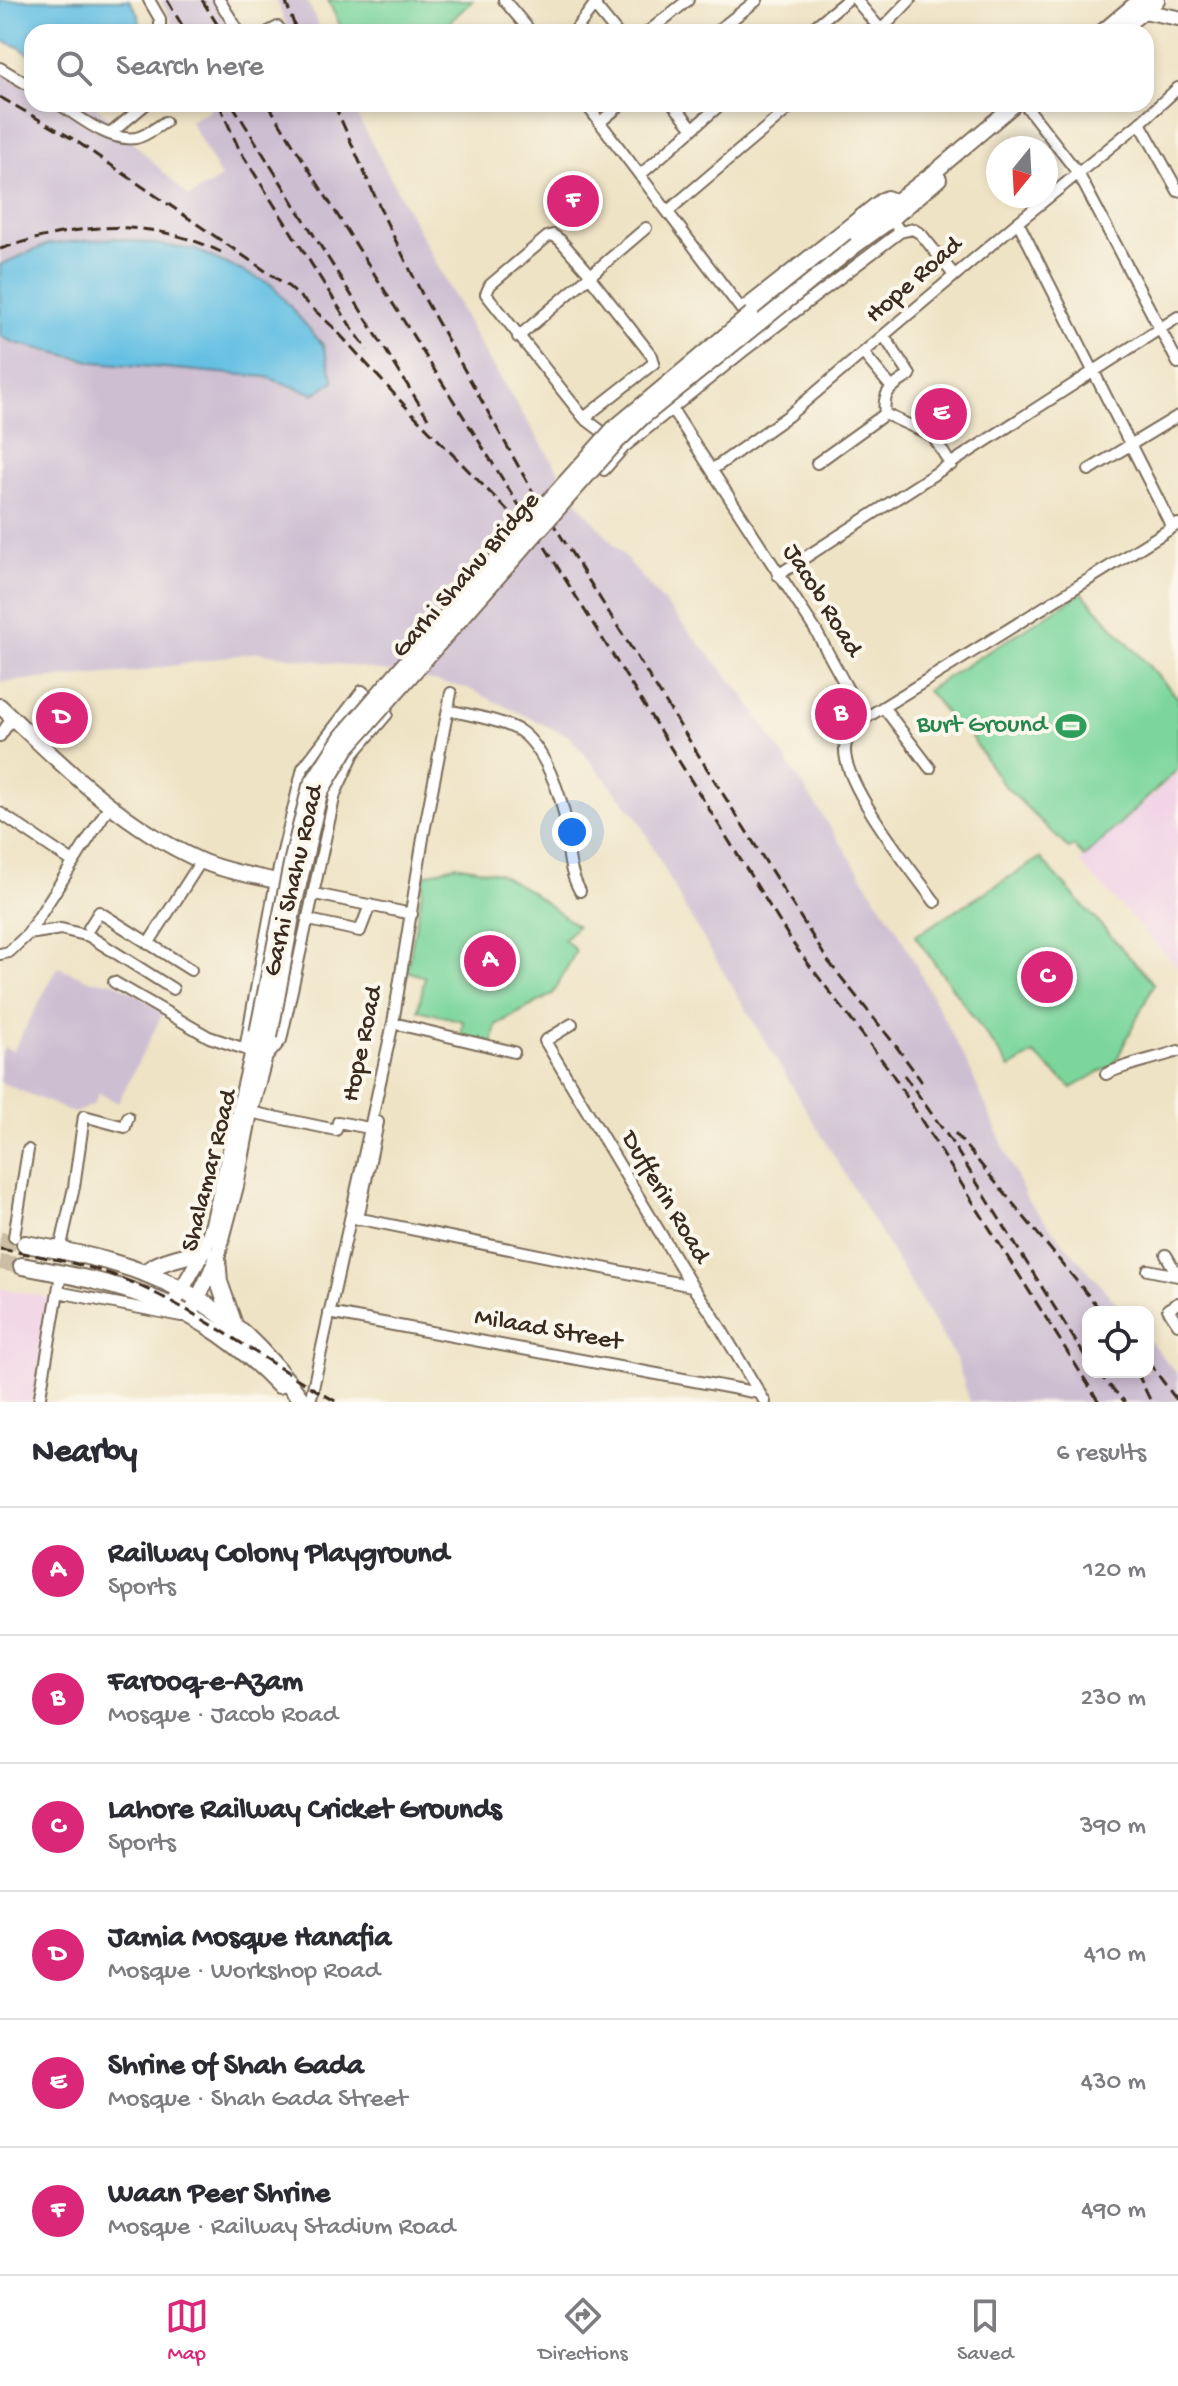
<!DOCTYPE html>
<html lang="en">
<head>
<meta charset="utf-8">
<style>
  body { margin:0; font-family:"Gochi Hand",sans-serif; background:#f7f7f7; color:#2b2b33 }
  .controls { position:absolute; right:24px; bottom:24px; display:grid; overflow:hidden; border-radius:16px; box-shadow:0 4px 12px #0003 }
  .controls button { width:72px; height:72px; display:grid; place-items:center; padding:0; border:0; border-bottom:2px solid #e1e1e2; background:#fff; color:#2b2b33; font:40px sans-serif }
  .compass { position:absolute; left:986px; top:136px; width:72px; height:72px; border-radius:50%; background:#fff; box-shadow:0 4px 12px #0003; rotate:198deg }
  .you { position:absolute; left:572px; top:832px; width:28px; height:28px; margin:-20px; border:6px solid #fff; border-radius:50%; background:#1a73e8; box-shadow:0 0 0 12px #1a73e833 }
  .badge { display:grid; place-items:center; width:52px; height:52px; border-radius:50%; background:#db2777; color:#fff; font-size:26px; font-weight:700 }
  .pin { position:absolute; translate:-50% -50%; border:4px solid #fff; box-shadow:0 2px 8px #0006 }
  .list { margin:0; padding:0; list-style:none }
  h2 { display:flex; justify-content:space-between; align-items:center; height:104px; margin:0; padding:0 32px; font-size:34px }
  h2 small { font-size:26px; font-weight:400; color:#7c7c81 }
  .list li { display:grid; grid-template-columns:52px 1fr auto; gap:24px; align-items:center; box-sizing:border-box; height:128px; padding:0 32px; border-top:2px solid #e1e1e2 }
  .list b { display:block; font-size:30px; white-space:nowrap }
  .list p { margin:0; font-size:26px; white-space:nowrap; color:#7c7c81 }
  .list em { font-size:26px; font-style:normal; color:#7c7c81 }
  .icon { flex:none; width:44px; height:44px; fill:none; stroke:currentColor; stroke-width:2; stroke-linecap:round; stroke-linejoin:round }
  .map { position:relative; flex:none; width:1178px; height:1402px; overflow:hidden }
  .search { position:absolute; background:#fff; box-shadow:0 4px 12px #0003; left:24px; right:24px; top:24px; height:88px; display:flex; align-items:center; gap:20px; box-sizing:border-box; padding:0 28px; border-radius:24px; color:#7c7c81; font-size:30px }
  .sheet { height:872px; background:#fff }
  nav { display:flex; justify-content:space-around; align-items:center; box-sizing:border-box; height:112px; border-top:2px solid #e1e1e2; background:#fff; font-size:22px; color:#7c7c81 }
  nav a { display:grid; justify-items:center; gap:4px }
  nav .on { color:#db2777 }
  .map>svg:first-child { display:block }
  .built { fill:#f0d0e5 }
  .industrial { fill:#cebed2 }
  .green { fill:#7cd69c; stroke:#5c805d; stroke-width:2 }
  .water { fill:#65c0e3; stroke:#507580; stroke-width:2 }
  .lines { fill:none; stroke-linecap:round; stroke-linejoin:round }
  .primary-tunnel { stroke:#cbbea4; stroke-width:16; stroke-dasharray:16 8; stroke-linecap:butt }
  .minor-casing { stroke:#7a6b58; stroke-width:14 }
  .secondary-casing { stroke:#7a6b58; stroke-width:18 }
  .primary-casing { stroke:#7a6b58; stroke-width:20 }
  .minor { stroke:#fff; stroke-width:10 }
  .secondary { stroke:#fff; stroke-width:14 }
  .primary { stroke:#fff; stroke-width:16 }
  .rail { stroke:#3b2a1e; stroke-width:3; stroke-dasharray:12 6; stroke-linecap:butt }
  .secondary-bridge-casing { stroke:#7a6b58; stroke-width:18; stroke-linecap:butt }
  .secondary-bridge { stroke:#fff; stroke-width:14 }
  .labels { text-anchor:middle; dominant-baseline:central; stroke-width:8; stroke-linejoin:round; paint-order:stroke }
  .street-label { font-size:26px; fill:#3b2a1e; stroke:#fbf7ec }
  .leisure-label { font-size:26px; fill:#27864d; stroke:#fbf7ec; text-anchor:end }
</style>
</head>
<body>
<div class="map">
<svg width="1178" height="1402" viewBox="0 0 1178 1402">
  <rect width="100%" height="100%" fill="#fbf7ec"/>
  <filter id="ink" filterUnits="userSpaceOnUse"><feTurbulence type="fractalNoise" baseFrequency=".0125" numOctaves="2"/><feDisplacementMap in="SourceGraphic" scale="16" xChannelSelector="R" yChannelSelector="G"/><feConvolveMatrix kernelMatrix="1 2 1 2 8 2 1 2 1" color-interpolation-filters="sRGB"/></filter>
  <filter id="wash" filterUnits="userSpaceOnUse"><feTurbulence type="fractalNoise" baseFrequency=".006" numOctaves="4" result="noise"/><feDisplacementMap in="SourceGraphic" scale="32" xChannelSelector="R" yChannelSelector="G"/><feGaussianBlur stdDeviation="1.8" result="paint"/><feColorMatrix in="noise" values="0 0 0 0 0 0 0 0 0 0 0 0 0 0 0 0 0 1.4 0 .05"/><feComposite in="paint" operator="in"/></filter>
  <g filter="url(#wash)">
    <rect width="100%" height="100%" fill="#efe3c5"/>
    <path class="built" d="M1178,772v195l-99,-105z
      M0,1288l51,10 -19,104h-32z"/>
    <path class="industrial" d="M161,0h64l19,32h-67z
      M276,0h31l14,32h-32z
      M0,63l32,13v28h62l95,93 32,-19 -31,-57 24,-14 -1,-3h138l135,252 94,149 163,189 155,237 70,134 59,135 97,112h-36v60h60v-33l30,36v27h-208l-14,-43 -271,-451 -48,-91 -67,-80 -103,-49 -88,-18 -122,-18 -123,20 -134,10z
      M58,967l34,14 22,1 50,29 -46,92 -19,-10 -6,12 -19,8 -74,-31v-26l4,-9 9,4z"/>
    <path class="green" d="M328,0h145l-34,32h-96z
      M1082,593l96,105v71l-94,88 -10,-11 -5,3 -68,-67 -38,-57 -6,2 -30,-37z
      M1040,858l114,126 -41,83 -12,4 -29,17 -38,-34 -24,14 -95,-132z
      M456,865l42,8 32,18 47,35 -13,13 12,12 -23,43 -57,31 -4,19 -31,-7 2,-16 -45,-11 7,-33 -18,-6 18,-96z"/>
    <path class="water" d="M0,0h129c8,11 13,18 10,32h-107v24l-15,-10 -17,-6z
      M114,238l82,12 75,34 52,61 11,36 -20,13 -48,-17 -171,-15 -80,-19 -15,-7v-71l48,-21z"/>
  </g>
  <g filter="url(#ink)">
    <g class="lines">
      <path class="primary-tunnel" d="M0,1240l25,4
        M0,1262l22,4"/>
      <g class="minor-casing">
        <path id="minor" d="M149,0l11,19v13
          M219,0l20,32
          M504,0l27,32
          M856,0l25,30
          M594,5l22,27
          M268,32l10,-5
          M574,32l24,-32
          M648,32l40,-32
          M716,32l41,-32
          M808,32l39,-32
          M879,32l31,-32
          M0,68l32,19
          M59,104c21,13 50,38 77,34 10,-2 21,-11 29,-16
          M586,104l155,205
          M673,104l19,23
          M1026,106l52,67 100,190
          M600,122l22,-18
          M1140,123l38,68
          M111,133l35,-29
          M640,175l81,-71
          M668,211l126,-107
          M1018,222l154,305
          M900,232l13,-3 8,5 33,41
          M591,275l-31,-35 -7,-5 -6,2 -57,48 -4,9 98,124 28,21
          M745,313l-4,-4 141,-111 5,-2 11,4
          M518,337l128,-109
          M864,354l28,34
          M672,409l144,222 48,88
          M885,414l48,22 18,29
          M584,418l70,-55 -2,-7 -62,-79
          M817,463l68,-49c-3,-24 7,-27 25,-39l-26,-39
          M713,469l75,-53 230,-194 122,-99 38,-35
          M604,470l20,-23 118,-95 158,-120 -8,-13
          M1089,470l89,-54
          M778,575l400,-258
          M884,708l46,60
          M448,710c20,5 54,10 72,21 24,16 42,66 46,93 2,24 2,46 14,67
          M0,736l12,-18
          M0,813l73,49
          M315,894l97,20
          M935,902c-23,-31 -92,-117 -90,-153 1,-14 11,-22 19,-30l314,-195
          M309,920l51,11 10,-26
          M89,928l10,-16 92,58
          M28,934l33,-5 28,7 84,53
          M148,944l53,-83
          M0,954l9,-2 19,-18 82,-129
          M114,982l95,55 36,12
          M393,1023l121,29
          M572,1024l-27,17 147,245 20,28 53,88
          M252,1053l-7,-4 31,-168 27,-113 59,-77 25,23 -33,39 -19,41 -54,246 -15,18
          M1106,1074c20,-10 49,-15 72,-23
          M250,1112l86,18 2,-8 31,6
          M351,1217l341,69
          M358,1219l20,-97
          M14,1237l14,-87
          M60,1250l14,-63 10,-71 41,11 3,-10
          M1166,1255l12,21
          M1148,1270l30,6
          M58,1292l123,24
          M1178,1303l-10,6 10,15
          M329,1313l430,80
          M39,1402l22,-128
          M310,1402l83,-379 31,-191 27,-139"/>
      </g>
      <g class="secondary-casing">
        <path id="secondary" d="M1143,11l35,7
          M1102,32l38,-32
          M1118,32l39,-32
          M856,245l36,-26 47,-40
          M751,314l186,-144 78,-66
          M0,706c60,57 122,120 199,154 24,11 52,15 77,21
          M173,1305l31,-55 9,-26 44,-191
          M193,1309l24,-51 19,-72 14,-74 20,-75"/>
      </g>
      <g class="primary-casing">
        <path id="primary" d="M25,1244c129,21 199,50 278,158
          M217,1258l2,24 14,40
          M22,1266c109,20 177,36 257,119
          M145,1273c16,-14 38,-15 59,-23"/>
      </g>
      <use href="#minor" class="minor"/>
      <use href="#secondary" class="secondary"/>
      <use href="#primary" class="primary"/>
      <path class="rail" d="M167,0l19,32
        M202,0l20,32
        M285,0l12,32
        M0,97l73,42 216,148 44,40 74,81 116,118
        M219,104l20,45 114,181 15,20
        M232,104l196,314
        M268,104l526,841 97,127 208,330
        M334,104l51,115 38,77 107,191 298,474 68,85 26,36
        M0,249c78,-25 145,-33 221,3
        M904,1075l45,63 139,223
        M955,1133l147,179
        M0,1249c38,7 77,13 113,26 81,30 149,86 224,127
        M1148,1361l30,41
        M1097,1372l28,30
        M1137,1372l14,30"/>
      <g class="secondary-bridge-casing">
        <path id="secondary-bridge" d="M257,1033l35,-174 18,-73 32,-50 112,-130 159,-177 138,-115
          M270,1037l23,-126 27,-118 27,-45 269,-305 27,-26 213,-172"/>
      </g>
      <use href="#secondary-bridge" class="secondary-bridge"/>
    </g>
  </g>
  <defs>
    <g id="stadium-bare" transform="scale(2.4)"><path d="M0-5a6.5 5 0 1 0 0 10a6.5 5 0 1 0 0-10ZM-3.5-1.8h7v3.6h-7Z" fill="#2e9e5b" stroke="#fbf7ec" stroke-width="2.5" paint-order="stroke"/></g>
  </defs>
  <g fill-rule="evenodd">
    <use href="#stadium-bare" x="1071" y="726"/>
  </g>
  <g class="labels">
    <g class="street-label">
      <text transform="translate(915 281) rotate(-41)">Hope Road</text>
      <text transform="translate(467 576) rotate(-49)">Garhi Shahu Bridge</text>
      <text transform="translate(821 601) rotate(58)">Jacob Road</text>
      <text transform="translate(295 881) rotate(-77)">Garhi Shahu Road</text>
      <text transform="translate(364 1044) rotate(-78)">Hope Road</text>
      <text transform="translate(211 1171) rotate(-76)">Shalamar Road</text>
      <text transform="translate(664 1198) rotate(59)">Dufferin Road</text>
      <text transform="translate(548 1331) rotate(10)">Milaad Street</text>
    </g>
    <g class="leisure-label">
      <text x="1047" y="726">Burt Ground</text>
    </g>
  </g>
</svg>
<div class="controls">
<button><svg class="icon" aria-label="locate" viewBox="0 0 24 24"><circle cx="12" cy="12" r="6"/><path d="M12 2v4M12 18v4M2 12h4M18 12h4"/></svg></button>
</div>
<svg class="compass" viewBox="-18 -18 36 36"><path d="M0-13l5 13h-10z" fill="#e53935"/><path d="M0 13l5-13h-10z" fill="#7c7c81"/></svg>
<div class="you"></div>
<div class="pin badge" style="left:490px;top:961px">A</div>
<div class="pin badge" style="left:841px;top:714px">B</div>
<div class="pin badge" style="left:1047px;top:977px">C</div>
<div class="pin badge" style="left:62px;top:718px">D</div>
<div class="pin badge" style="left:941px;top:414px">E</div>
<div class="pin badge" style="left:573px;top:201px">F</div>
<div class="search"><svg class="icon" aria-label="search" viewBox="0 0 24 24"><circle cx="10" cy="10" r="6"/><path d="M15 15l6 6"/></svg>Search here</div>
</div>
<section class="sheet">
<h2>Nearby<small>6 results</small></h2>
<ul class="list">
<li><span class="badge">A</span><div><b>Railway Colony Playground</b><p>Sports</p></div><em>120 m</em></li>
<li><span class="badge">B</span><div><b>Farooq-e-Azam</b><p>Mosque · Jacob Road</p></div><em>230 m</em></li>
<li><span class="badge">C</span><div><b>Lahore Railway Cricket Grounds</b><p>Sports</p></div><em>390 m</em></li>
<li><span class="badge">D</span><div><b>Jamia Mosque Hanafia</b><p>Mosque · Workshop Road</p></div><em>410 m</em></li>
<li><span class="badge">E</span><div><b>Shrine of Shah Gada</b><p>Mosque · Shah Gada Street</p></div><em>430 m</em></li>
<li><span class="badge">F</span><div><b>Waan Peer Shrine</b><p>Mosque · Railway Stadium Road</p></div><em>490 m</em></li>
</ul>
</section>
<nav>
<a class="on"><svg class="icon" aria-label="map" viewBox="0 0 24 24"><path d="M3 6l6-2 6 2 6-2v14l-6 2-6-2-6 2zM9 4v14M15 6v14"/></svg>Map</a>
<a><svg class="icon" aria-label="directions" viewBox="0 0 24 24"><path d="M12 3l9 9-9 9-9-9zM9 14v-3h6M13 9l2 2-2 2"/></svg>Directions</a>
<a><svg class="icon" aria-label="saved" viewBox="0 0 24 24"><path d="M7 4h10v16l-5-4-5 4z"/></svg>Saved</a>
</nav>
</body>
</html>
